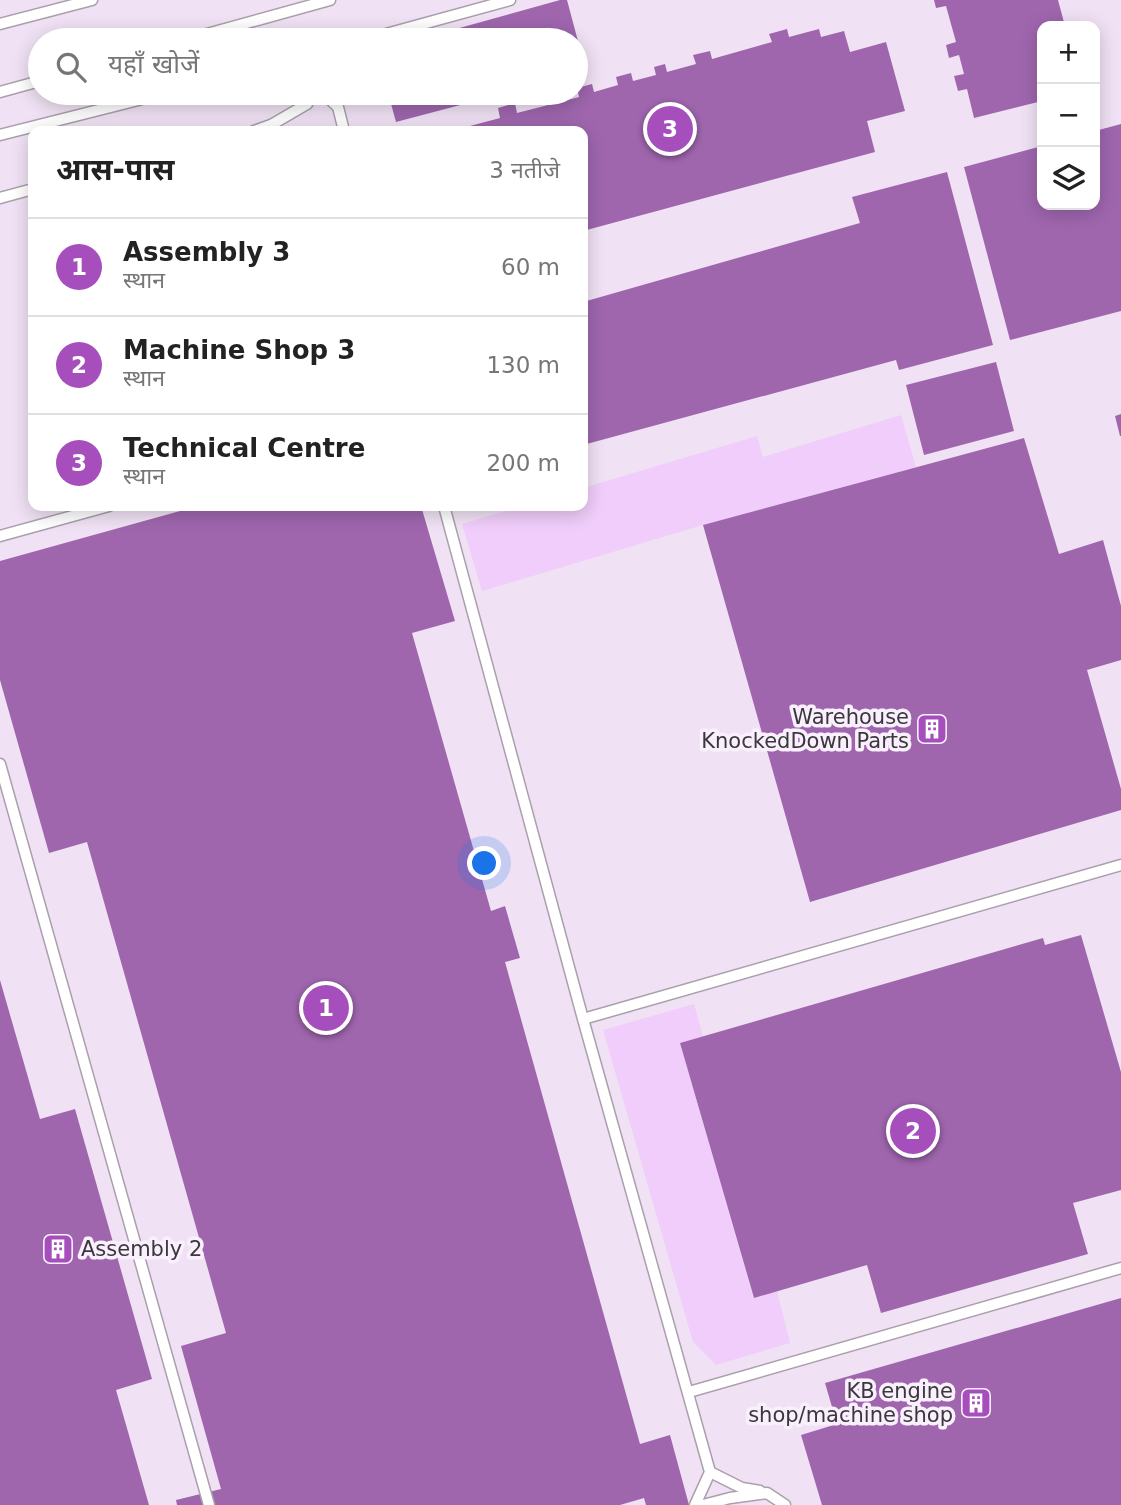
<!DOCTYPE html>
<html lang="hi">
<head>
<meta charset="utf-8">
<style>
  body { margin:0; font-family:"DejaVu Sans","Noto Sans Devanagari",sans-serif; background:#f6f6f6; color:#222 }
  .controls { position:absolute; right:21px; top:21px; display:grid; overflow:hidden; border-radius:14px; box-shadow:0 4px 18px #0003 }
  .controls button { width:63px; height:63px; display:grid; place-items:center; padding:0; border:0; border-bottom:2px solid #e0e0e0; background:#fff; color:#222; font:35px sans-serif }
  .you { position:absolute; left:485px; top:864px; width:24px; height:24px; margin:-18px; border:5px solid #fff; border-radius:50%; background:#1a73e8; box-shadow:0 0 0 10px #1a73e833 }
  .badge { display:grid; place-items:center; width:46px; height:46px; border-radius:50%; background:#a54ebc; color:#fff; font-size:23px; font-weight:700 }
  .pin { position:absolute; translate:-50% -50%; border:4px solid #fff; box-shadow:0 2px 7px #0006 }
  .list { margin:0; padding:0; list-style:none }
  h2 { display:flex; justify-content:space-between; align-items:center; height:91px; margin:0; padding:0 28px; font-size:30px }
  h2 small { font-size:23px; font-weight:400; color:#767676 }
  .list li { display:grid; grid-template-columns:46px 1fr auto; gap:21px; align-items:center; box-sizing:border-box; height:98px; padding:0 28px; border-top:2px solid #e0e0e0 }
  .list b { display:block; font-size:26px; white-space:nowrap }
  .list p { margin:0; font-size:23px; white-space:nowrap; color:#767676 }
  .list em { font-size:23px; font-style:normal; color:#767676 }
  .icon { flex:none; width:38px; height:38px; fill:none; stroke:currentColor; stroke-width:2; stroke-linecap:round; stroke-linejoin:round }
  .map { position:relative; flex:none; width:1121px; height:1505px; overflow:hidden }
  .search { position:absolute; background:#fff; box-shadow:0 4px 18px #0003; left:28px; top:28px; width:560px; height:77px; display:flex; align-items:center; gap:18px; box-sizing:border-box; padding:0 24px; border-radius:38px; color:#767676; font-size:26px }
  .panel { position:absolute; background:#fff; box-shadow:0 4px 18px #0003; left:28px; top:126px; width:560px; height:385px; border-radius:14px }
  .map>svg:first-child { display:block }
  .built { fill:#f0e2f4; fill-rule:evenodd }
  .green { fill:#f0cdfa }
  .building { fill:#9f66ae }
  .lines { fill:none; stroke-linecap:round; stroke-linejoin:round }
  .service-casing { stroke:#a9a0ac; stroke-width:13 }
  .service { stroke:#fff; stroke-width:10 }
  .labels { text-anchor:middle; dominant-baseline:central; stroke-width:7; stroke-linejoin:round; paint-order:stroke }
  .poi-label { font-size:21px; fill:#3b383d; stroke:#faf0fd; text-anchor:end }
</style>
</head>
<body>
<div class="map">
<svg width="1121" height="1505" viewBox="0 0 1121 1505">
  <rect width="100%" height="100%" fill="#faf0fd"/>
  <path class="built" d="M0,0h1121v1505h-1121zM1042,26h53v179h-53zM40,40h536v53h-536zM33,131h550v375h-550z"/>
  <path class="green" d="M901,415l15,52 -213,58 -221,66 -20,-67 61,-18h60v-18l174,-52 6,21z
    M694,1004l9,32 -23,7 73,254 24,-6 13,52 -74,22 -23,-23 -90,-312z"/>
  <path class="building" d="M560,0h7l19,71 -10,3v-34h-160z
    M934,0h124l7,26h-23v75l-68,17 -7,-29 -9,2 -4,-15 10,-2 -5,-19 -10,3 -3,-13 10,-3 -10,-36 -10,2z
    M787,29l2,8 30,-8 2,8 23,-6 6,21 36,-10 19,69 -38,10 8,31 -292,79v-100h-111l-2,-5 30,-8 -2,-10 17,-5 2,10 62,-16 -2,-9 15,-4 2,8 24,-7 -2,-8 15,-4 2,8 23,-6 -2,-8 11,-3 2,8 29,-8 -3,-9 17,-4 2,8 60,-17 -3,-8z
    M388,93h114v1l-106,28z
    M1121,124v187l-111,29 -46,-173 78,-21v59h53v-74z
    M947,172l46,173 -94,25 -3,-10 -313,85v-143l277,-79 -8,-26z
    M996,362l18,69 -90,24 -18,-70z
    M1121,414v22h-1l-5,-20z
    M1024,438l35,116 44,-14 18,66v54l-34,10 34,119v21l-311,92 -107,-377z
    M198,506h223l34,115 -43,12 79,278 14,-5 15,52 -15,4 135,482 30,-9 19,70h-43l-2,-7 -24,7h-443l-1,-5 45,-11 -40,-143 45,-13 -139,-491 -38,11 -49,-173v-119z
    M1081,935l40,137v118l-48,13 15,51 -207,59 -14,-48 -113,33 -74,-255 363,-105 2,7z
    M0,980l40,139 35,-10 77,270 -36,11 33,115h-149z
    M1121,1298v207h-299l-21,-70 36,-11 -12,-41z"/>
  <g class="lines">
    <g class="service-casing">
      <path id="service" d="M0,24l92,-24
        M185,40l145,-40
        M364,40l146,-40
        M0,92l40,-11
        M323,93l15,14 6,24
        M254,131l17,-6 36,-21 4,-11
        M0,135l166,-42
        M0,198l33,-9
        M444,506l139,513 127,453 -15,33
        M0,536l109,-30
        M0,764l209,741
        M583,1019l538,-154
        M689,1392l432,-124
        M710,1472l32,16 18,3
        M703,1505l27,-7 37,-5 18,12"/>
    </g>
    <use href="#service" class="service"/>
  </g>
  <defs>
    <g id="building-square" transform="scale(1.575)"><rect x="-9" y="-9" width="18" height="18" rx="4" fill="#a54ebc" stroke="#faf0fd"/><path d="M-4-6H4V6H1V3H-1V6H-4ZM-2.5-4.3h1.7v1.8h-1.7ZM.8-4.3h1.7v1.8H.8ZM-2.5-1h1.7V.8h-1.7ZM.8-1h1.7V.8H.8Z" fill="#fff"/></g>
  </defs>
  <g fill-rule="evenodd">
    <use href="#building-square" x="932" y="729"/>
    <use href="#building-square" x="58" y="1249"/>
    <use href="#building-square" x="976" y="1403"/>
  </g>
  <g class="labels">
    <g class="poi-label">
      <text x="909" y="717">Warehouse<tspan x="909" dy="24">KnockedDown Parts</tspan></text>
      <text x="81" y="1249" text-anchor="start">Assembly 2</text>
      <text x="953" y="1391">KB engine<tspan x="953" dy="24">shop/machine shop</tspan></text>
    </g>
  </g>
</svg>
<div class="controls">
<button>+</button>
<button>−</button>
<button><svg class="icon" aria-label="layers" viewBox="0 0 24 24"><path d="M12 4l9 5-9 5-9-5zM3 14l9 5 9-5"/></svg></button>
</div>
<div class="you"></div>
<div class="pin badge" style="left:326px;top:1008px">1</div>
<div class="pin badge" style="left:913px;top:1131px">2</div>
<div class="pin badge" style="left:670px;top:129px">3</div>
<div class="search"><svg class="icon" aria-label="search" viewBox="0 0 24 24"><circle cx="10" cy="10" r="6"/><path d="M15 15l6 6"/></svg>यहाँ खोजें</div>
<section class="panel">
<h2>आस-पास<small>3 नतीजे</small></h2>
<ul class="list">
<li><span class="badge">1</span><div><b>Assembly 3</b><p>स्थान</p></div><em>60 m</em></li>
<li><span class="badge">2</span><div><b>Machine Shop 3</b><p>स्थान</p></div><em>130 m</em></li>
<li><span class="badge">3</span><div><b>Technical Centre</b><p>स्थान</p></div><em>200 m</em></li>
</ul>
</section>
</div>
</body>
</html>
